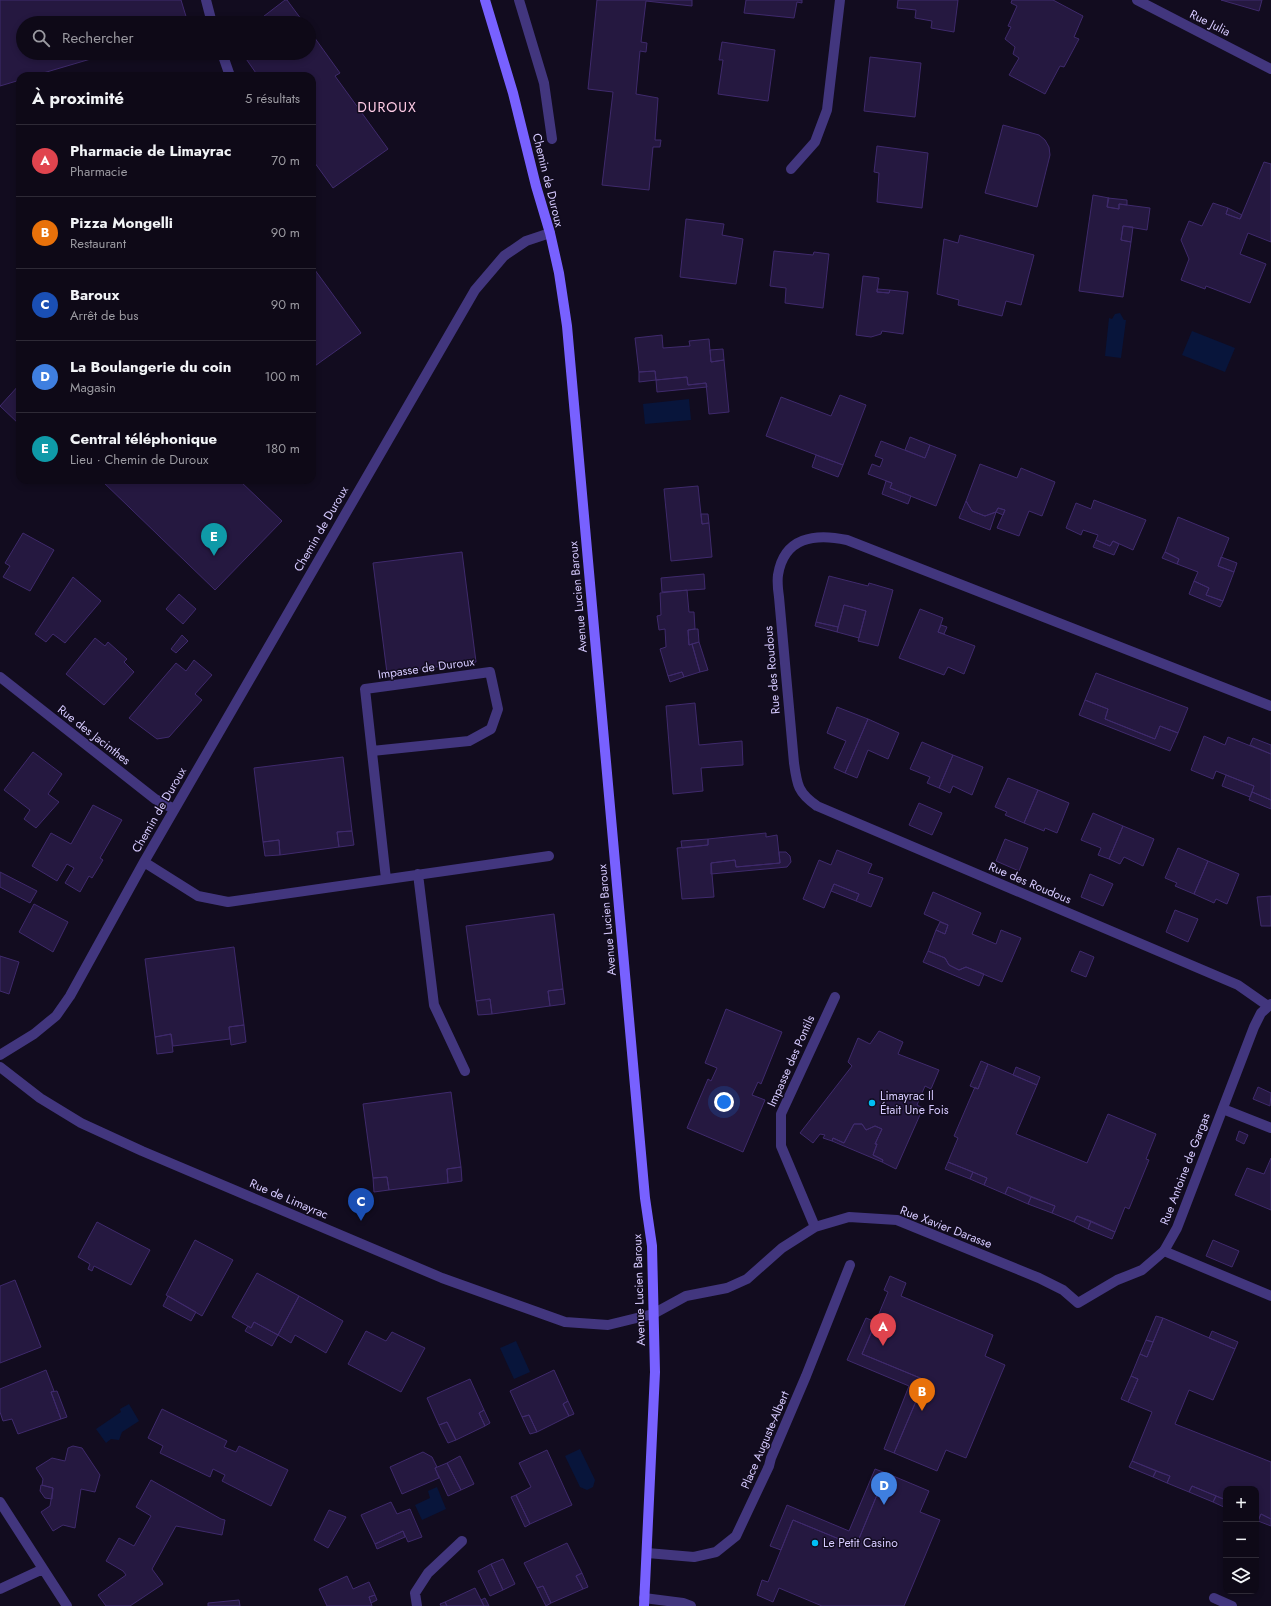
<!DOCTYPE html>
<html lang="fr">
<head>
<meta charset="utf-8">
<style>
  body { margin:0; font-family:Jost,sans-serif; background:#171220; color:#f1f3f6 }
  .controls { position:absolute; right:12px; bottom:12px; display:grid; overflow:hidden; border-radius:8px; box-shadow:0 2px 6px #0003 }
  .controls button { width:36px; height:36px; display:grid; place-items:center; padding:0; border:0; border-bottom:1px solid #2e2a36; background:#0e0917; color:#f1f3f6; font:20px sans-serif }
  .you { position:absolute; left:724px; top:1102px; width:14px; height:14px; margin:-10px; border:3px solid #fff; border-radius:50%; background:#1a73e8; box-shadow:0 0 0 6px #1a73e833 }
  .badge { display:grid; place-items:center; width:26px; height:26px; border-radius:50%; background:#00bef5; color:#fff; font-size:13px; font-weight:700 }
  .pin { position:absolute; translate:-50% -33px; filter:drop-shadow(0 1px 2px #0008) }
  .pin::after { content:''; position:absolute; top:21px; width:14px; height:12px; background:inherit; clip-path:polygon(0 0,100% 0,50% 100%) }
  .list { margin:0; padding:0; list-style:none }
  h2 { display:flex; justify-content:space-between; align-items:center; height:52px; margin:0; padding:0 16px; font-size:17px }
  h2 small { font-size:13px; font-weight:400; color:#9b9aa1 }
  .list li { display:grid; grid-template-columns:26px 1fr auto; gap:12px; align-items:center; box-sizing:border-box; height:72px; padding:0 16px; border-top:1px solid #2e2a36 }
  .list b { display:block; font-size:15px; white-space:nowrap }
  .list p { margin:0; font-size:13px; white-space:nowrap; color:#9b9aa1 }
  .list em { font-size:13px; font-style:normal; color:#9b9aa1 }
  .icon { flex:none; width:22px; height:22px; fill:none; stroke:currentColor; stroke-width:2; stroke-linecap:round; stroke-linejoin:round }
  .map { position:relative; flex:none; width:1271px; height:1606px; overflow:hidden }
  .search { position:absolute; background:#0e0917; box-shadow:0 2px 6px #0003; left:16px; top:16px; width:300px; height:44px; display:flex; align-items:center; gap:10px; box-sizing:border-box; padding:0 14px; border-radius:22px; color:#9b9aa1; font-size:15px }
  .panel { position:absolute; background:#0e0917; box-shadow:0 2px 6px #0003; left:16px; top:72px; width:300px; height:412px; border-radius:12px }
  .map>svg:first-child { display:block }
  .water { fill:#08153b }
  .building { fill:#251840; stroke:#3f2a6c }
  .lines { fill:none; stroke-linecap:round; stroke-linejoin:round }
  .lane { stroke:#42367e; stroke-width:10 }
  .street { stroke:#42367e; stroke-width:10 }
  .secondary { stroke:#7861ff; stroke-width:10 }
  .poi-dot { fill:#00bef5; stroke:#120c1f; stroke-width:1.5 }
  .labels { text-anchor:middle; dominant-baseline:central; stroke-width:3; stroke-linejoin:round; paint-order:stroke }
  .street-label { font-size:12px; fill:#d6caff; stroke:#120c1f }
  .poi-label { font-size:12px; fill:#d6caff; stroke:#120c1f; text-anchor:start }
  .quarter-label { font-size:14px; letter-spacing:1px; fill:#ffcce6; stroke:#120c1f }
</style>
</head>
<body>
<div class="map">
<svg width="1271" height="1606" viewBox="0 0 1271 1606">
  <rect width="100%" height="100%" fill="#120c1f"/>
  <path class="water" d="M1115,314l5,-1 4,7h2l-5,38 -16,-2 4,-38 3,1z
    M1192,331l43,17 -10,24 -43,-17z
    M689,399l2,21 -46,4 -2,-20z
    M516,1341l14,31 -16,7 -14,-31z
    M129,1404l10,17 -17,11 -3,8 -8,-1 -5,4 -10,-14 25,-17 -1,-3z
    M580,1449l15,31 -2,7 -6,3 -7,-3 -15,-31z
    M437,1487l9,22 -24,11 -7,-15 15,-7 -2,-7z"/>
  <path class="building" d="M0,0h181l7,23h-165v30h88l-78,23h-13v4l-20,6z
    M285,0h2l17,23h-49z
    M597,0h95v6l-46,-5 -5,41 6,1 -1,9 -6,-1 -4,43 22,4 -3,42h6l-1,7h-7l-4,43 -47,-5 11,-93 -25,-3z
    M746,0h56v3l-5,-1 -3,16 -50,-5z
    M898,0h60l-4,32 -23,-4 1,-7 -17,-3 1,-8 -19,-2z
    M1012,0h41l30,16 -9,21 5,2 -15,28 -4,-1 -15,28 -36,-19 10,-17 -6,-4 2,-7 -10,-8 6,-12 -3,-1 9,-20 -6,-3z
    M1221,0h41l-3,11z
    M309,30l31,43 -5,3 53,73 -55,39 -21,-29v-83h-54l-16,-23h67z
    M722,42l53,8 -7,51 -50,-7 5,-34h-4z
    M870,57l51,6 -6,54 -51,-6z
    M1003,125l36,10 6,5 4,7 1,8 -13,52 -52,-14z
    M877,146l51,7 -6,55 -45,-6 2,-29 -5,-1z
    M1264,162l7,2v78l-23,-9 -8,21 26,10 -16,39 -44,-17 -1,3 -24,-9 8,-21 -8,-19 8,-19 13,5 11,-23 15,5 -2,6 14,5z
    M1093,195l16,3 -2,9 12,2v-5l31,4 -3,22 -24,-4 -2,14 10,2 -8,55 -44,-6z
    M1108,198l19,2v5l-8,-1v5l-12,-2z
    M1228,208l14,7 -2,4 -14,-5z
    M686,219l38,5 -2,11 21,4 -7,45 -56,-7z
    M1123,226l10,1 -2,15 -10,-2z
    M960,235l74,20 -13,50 -15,-4 -4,15 -44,-11 1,-5 -22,-6 7,-55 14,4z
    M774,251l39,4 1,-3 15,2 -6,54 -38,-5 1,-15 -16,-2z
    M312,266l49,67 -49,35z
    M863,276l16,2 -2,14 12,1 1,-3 18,2 -5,42 -21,-3 -1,3 -10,3 -15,-2z
    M877,289l13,1 -1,3 -12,-1z
    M662,335l1,13 27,-2 -1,-5 20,-2 2,23 13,-2 5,52 -20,2 -3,-31 -18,2 -1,-8 -31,3 -1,-9 -16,1 -4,-34z
    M723,349l1,11 -13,2 -1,-12z
    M655,371l1,9 -17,2v-10z
    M687,377l1,8 18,-2 1,4 -50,5 -1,-12z
    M20,384v41l-20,-19z
    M840,395l26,10 -23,60 -77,-29 15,-39 50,19z
    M910,437l20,8 -5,13 -20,-8z
    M881,441l44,17 5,-13 26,10 -20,51 -46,-18 2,-5 -24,-9 4,-10 8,3 3,-8 -8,-3z
    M816,455l27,10 -5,12 -26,-10z
    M980,464l37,14 4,-10 34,14 -13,34 -13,-5 -10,25 -22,-8 8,-18 -7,-2 -2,4 -11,4 -13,-5 -6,-10z
    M101,480h138l43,41 -67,69z
    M886,481l6,2 -2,5 21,8 -3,8 -26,-10z
    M698,486l4,38 7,-1 3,34 -41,4 -7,-72z
    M1094,500l52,20 -13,30 -20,-9 -3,5 -14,-6 2,-5 -15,-5 -2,5 -15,-7 10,-25 15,6z
    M966,501l6,10 13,5 11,-4 -6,18 -31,-12z
    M998,508l7,2 -2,5 -7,-3z
    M701,514h7l1,9 -7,1z
    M1178,517l51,21 -11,28 16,6 -11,29 -17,-6 3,-7 -15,-7 4,-9 -21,-8 2,-5 -14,-7z
    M23,533l31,17 -24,41 -27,-14 7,-11 -5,-3z
    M1096,540l14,6 3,-5 6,3 -5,11 -21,-8z
    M462,552l14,110 -89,11 -14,-110z
    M1165,552l14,7 -2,5 -15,-6z
    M1221,557l16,6 -3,9 -16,-6z
    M704,574l1,15 -43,3 -1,-14z
    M829,576l39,10 1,-3 24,7 -15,56 -20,-5 8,-30 -22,-6 -6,22 -22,-5z
    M73,577l28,24 -36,42 -12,-9 -7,8 -11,-8z
    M1194,581l15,7 -3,7 17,6 -3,6 -31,-13z
    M687,590l2,22h5l1,17 -7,1 1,15 3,-1 8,28 -16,5 -2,-5 -14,4 -8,-27 6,-2 -1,-18 -6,1 -2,-14 4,-1 -1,-22z
    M179,594l17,15 -13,15 -17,-15z
    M844,605l22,6 -7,27 -22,-6z
    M920,609l23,9 -5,14 37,14 -11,28 -16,-7 -4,8 -45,-17z
    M816,622l22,5 -1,5 -22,-6z
    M941,625l6,2 -3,7 -6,-2z
    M695,629h3l1,13 -10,3 -1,-15z
    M182,635l6,6 -12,12 -5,-4z
    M95,638l10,8 3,-4 19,17 -3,3 10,10 -30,33 -38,-31z
    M699,642l9,28 -8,2 -8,-28z
    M194,660l18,15 -17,19 7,6 -33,37 -12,2 -28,-21 47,-55 10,8z
    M682,672l2,5 -14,5 -2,-6z
    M1096,673l92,35 -10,25 -18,-7 -5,13 -50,-20 3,-10 -23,-9z
    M1085,700l23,9 -3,10 50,20 5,-13 18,7 -8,18 -91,-36z
    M695,703l4,42 43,-4 1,24 -42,3 2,23 -30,3 -7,-88z
    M837,707l31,12 -23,54 -11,-5 12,-27 -19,-8z
    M868,719l31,14 -11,26 -20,-9 -11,28 -12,-5z
    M1204,736l21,9 3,-8 43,17v46l-19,-8 2,-6 -38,-15 -3,8 -22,-9z
    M1253,738l18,7v9l-21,-9z
    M922,742l31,13 -14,33 -12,-5 3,-6 -20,-8z
    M33,752l29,22 -14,20 11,8 -23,26 -12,-9 6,-9 -26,-20z
    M953,755l30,12 -11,28 -19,-9 -3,7 -11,-5z
    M343,757l9,74 -15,1 2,15 -59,8 -1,-15 -16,2 -9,-74z
    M1226,775l28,11 -4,11 -28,-11z
    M1008,778l30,12 -14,33 -19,-8 2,-3 -12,-5z
    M1038,790l31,13 -12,30 -12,-5 -1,3 -20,-8z
    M1252,792l19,8v9l-22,-9z
    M919,803l23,10 -10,22 -23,-10z
    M93,805l29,15 -22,38 3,2 -11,18 -3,-2 -9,16 -15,-9 9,-15 -7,-4 -10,17 -25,-15 19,-33 20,11z
    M1093,813l30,13 -14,33 -11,-4 3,-7 -20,-8z
    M1123,826l31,13 -11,27 -19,-9 -4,7 -11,-5z
    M352,831l2,14 -15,2 -2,-15z
    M766,833v4l11,-2 3,28 -44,4 -1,-7 -24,3 3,34 -32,2 -5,-51 31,-3v-6z
    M708,839v6l-26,3 -1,-7z
    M1005,839l23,9 -9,23 -23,-10z
    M279,840l1,15 -15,1 -2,-14z
    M1178,848l30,13 -14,33 -19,-8 2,-3 -12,-5z
    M837,850l35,14 -4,9 15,5 -12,29 -15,-6 3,-7 -25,-10 -10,24 -21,-9 16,-39 12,5z
    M779,852h7l4,4 1,6 -4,5 -76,7v-11l24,-3 1,7 44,-4z
    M1208,861l31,13 -12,30 -11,-5 -2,4 -20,-9z
    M0,872l37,19 -7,12 -30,-16z
    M1090,874l23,10 -10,22 -22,-9z
    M834,884l25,10 -3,7 -25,-10z
    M933,892l48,21 -9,21 24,10 5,-14 20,8 -19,44 -36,-15 -7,3 -10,-5 -4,-7 -17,-7 8,-21 9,4 3,-9 -24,-11z
    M1271,896v30h-10l-4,-29z
    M34,904l34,18 -15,30 -34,-20z
    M1175,910l23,9 -10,23 -22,-10z
    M554,914l9,75 -15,2 2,15 -58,8 -2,-15 -14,2 -10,-75z
    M940,922l8,3 -3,9 -9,-4z
    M234,947l10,78 -15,2 1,12 -57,7 -2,-12 -16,3 -10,-78z
    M928,951l17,7 4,7 10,5 7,-3 18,7 -5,12 -56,-24z
    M1080,951l14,6 -8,20 -15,-6z
    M0,956l19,6 -10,32 -9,-3z
    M563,989l2,15 -15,2 -2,-15z
    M490,999l2,15 -14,1 -2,-14z
    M726,1009l56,23 -21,52 -3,-2 -6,13 13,5 -22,52 -56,-24 21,-49 3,2 6,-13 -12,-5z
    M244,1025l2,17 -15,3 -2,-18z
    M879,1031l24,11 -5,12 41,16 -8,19 -6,-3 -8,19 6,3 -27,61 -14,-7 1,-2 -10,-5 4,-11h-2l7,-15 -7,-3 -9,4 -4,-6h-8l-10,19 -11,-5 -1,3 -9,-3 2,-3 -5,-1 -7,9 -13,-10 52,-67 -4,-4 10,-24 12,6z
    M171,1034l2,18 -16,2 -2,-17z
    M981,1061l7,3 -10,25 -3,-1 -5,-2z
    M988,1064l49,21 -21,49 71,29 21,-49 48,20 -10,25 3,1 -20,49 -4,-2 -10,25 -38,-16 -3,6 -22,-9 3,-7 -47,-19 -3,7 -21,-9 3,-7 -39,-16 10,-24 -4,-2 21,-49 3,2z
    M1016,1067l24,10 -3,8 -24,-10z
    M1258,1087l13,6 -1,13 -17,-7z
    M451,1092l10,75 -14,2 1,14 -59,7 -2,-13 -14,1 -10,-74z
    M854,1124h8l4,6 9,-4 7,3 -7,15h2l-4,11 10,5 -1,2 -50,-21 1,-3 11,5z
    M1239,1131l9,4 -4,9 -8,-4z
    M1271,1158v52l-36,-15 12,-27 17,6z
    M948,1162l25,10 -3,7 -25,-10z
    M461,1167l1,14 -14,2 -1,-14z
    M973,1172l14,6 -3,7 -14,-6z
    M387,1177l2,13 -15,2 -1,-14z
    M1008,1187l23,10 -3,7 -23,-10z
    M1031,1197l24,9 -3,7 -24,-9z
    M1077,1216l14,5 -3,8 -14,-7z
    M1091,1221l24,11 -3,7 -24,-10z
    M97,1222l53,28 -19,35 -37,-19 -2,5 -4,-2 2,-5 -12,-7z
    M195,1240l38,20 -31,56 -36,-21z
    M1213,1240l26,11 -7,16 -26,-11z
    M257,1273l42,23 -21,39 -24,-13 -3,6 -19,-11z
    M890,1276l16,7 -5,13 92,39 -8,21 20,9 -39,93 -20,-8 -9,21 -43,-18 31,-73 -63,-26 26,-62 -4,-2z
    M15,1280l26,67 -41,16v-77z
    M168,1296l28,16 -5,9 -28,-15z
    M299,1296l44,25 -17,32 -31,-18 -4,8 -13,-8z
    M1156,1316l7,2 -10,24 -7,-2z
    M866,1318l10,4 -14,32 63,26 -31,73 -10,-4 25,-63 -62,-26z
    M1163,1318l72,31 -22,51 -24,-10 -14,34 96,38v57l-10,-5 -3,7 -2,-1v-31h-30v11l-34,-14 -3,6 -22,-9 3,-7 -38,-15 20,-49 -24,-10 10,-23 -7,-3 9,-22 7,3z
    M254,1322l24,13 -6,11 -27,-15 3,-5 3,2z
    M366,1331l20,10 6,-9 33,16 -24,44 -53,-28z
    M1212,1331l26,11 -3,7 -26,-11z
    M1146,1340l7,2 -6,15 -7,-3z
    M46,1370l8,21 -3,1 10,27 -43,15 -6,-15 -9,2 -3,-9v-23z
    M554,1370l14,31 -5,3 6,12 -32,16 -8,-17 -7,2 -12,-26z
    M1131,1376l7,3 -10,23 -7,-3z
    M470,1379l14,31 -5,3 6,13 -29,14 -9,-18 -8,3 -12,-27z
    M57,1391l10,26 -6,2 -10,-27z
    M568,1401l6,13 -5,2 -6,-12z
    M162,1409l65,32 -3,6 12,5 3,-6 49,24 -17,36 -49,-25 3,-6 -12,-6 -3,8 -50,-24 3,-7 -15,-8z
    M484,1410l6,13 -5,3 -6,-13z
    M529,1415l8,17 -7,2 -8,-17z
    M447,1422l9,18 -8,3 -9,-18z
    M73,1446l9,2 18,27 -5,17 -14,-3 -6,39 -12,-3 -10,6 -12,-19 9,-6 3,-18 -11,-3 1,-6 -7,-11 16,-10 13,3 3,-13z
    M547,1450l25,55 -42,19 -14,-29 15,-8 -12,-24z
    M423,1452l9,5 5,10 -2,1 4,10 -37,16 -12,-27z
    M460,1456l14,28 -13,6 -14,-27z
    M1132,1461l24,10 -3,6 -24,-10z
    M447,1463l14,27 -13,6 -13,-28z
    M875,1469l11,4 -30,73 -63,-26 -12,30 -11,-4 17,-41 62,26z
    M1156,1471l14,5 -3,7 -14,-6z
    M886,1473l43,18 -9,21 20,8 -36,86h-82l-43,-18 -6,14 -16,-7 5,-15 6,2 25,-62 63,26z
    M151,1480l70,39 4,1 -3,15 -46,-9 -24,43 11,15 -33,22h-24l-8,-11 28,-20 -3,-4 -17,-10 13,-23 15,8 17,-30 -15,-9z
    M41,1485l12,3 -1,11 -7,-1 -5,-7z
    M1192,1486l24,10 -3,6 -24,-10z
    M516,1495l14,29 -5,3 -14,-30z
    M1216,1496l10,4v8l-13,-6z
    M391,1502l6,12 13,-5 12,28 -14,5 -5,-11 -28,13 -14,-29z
    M329,1510l17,7 -18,31 -14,-8z
    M1261,1514l10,5v7l-13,-5z
    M403,1531l2,6 -28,12 -2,-5z
    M567,1543l15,30 -6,3 7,13 -32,14 -8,-17 -6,2 -13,-25z
    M503,1559l12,25 -12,6 -12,-26z
    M491,1564l12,26 -13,6 -12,-25z
    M582,1573l6,14 -5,2 -7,-13z
    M347,1576l6,13 16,-7 6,13 -6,2 3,9h-45l-8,-17z
    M543,1586l8,17 -5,3 -9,-18z
    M475,1588l9,18h-37l-2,-4z
    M375,1595l2,5 -6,3 -2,-6z
    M485,1598l4,8h-5l-3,-6z
    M239,1600l1,6h-32v-3z
    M445,1602l2,4h-6l-1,-2z"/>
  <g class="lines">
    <path class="lane" d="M206,0l6,23
      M519,0l25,83 8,56
      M222,53l8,23
      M1223,1109l48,19
      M1164,1251l107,45
      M647,1553l47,4 22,-5 20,-16 33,-70 2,-8 35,-82 44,-111
      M644,1598l39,5 8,3"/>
    <path class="street" d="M1137,0l134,69
      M791,169l24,-27 12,-32 13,-110
      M0,677l155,122 19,10
      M372,751l97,-10 22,-12 7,-20 -8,-37 -125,17 21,190
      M144,862l54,34 30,6 321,-46
      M418,874l16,131 31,66
      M1268,1006l-30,-21 -421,-179c-19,-13 -20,-21 -23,-43l-15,-166c-1,-7 -2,-15 -1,-22 6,-38 37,-42 69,-35l424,166
      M0,1055l34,-21 22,-18 14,-20 74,-134 331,-572 29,-34 22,-15 24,-8
      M0,1067l40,31 41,25 61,28 300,127 123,44 43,3 45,-11 33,-18 41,-8 20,-9 35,-31 33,-21 34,-10 48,3 142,58 24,12 15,13 39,-23 25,-10 22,-19 13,-23 77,-201 7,-14 10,-9
      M815,1227l-34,-81v-32l54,-117
      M0,1502l67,104
      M0,1589l43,-20
      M1214,1598l18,8
      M417,1606l-2,-13 13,-20 34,-32"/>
    <path class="secondary" d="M485,0l28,93 23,93 14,47 9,40 8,53 78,872 7,48 3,126 -11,234"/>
  </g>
  <g class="poi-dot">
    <circle cx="872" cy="1103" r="4"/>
    <circle cx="815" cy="1543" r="4"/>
  </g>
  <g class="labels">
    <g class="street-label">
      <text transform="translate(1210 23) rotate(27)">Rue Julia</text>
      <text transform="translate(548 180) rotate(76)">Chemin de Duroux</text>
      <text transform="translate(321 529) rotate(-60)">Chemin de Duroux</text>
      <text transform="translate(578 597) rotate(-95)">Avenue Lucien Baroux</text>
      <text transform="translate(426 668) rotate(-8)">Impasse de Duroux</text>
      <text transform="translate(772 670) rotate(-95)">Rue des Roudous</text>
      <text transform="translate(94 735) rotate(38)">Rue des Jacinthes</text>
      <text transform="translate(159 810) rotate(-60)">Chemin de Duroux</text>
      <text transform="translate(1030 883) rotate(23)">Rue des Roudous</text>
      <text transform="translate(607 920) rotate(-95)">Avenue Lucien Baroux</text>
      <text transform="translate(791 1061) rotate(-66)">Impasse des Pontils</text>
      <text transform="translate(1185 1169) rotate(-69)">Rue Antoine de Gargas</text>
      <text transform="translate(289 1199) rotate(23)">Rue de Limayrac</text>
      <text transform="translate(946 1227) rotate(21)">Rue Xavier Darasse</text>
      <text transform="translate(639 1290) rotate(-92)">Avenue Lucien Baroux</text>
      <text transform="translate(765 1440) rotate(-67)">Place Auguste-Albert</text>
    </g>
    <g class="poi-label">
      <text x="880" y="1096">Limayrac Il<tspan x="880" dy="14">Était Une Fois</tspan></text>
      <text x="823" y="1543">Le Petit Casino</text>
    </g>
    <g class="quarter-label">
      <text x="387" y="107">DUROUX</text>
    </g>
  </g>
</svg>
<div class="controls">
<button>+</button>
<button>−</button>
<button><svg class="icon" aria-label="layers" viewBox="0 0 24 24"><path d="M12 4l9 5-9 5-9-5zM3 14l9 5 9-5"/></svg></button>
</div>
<div class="you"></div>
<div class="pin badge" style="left:883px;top:1346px;background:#e0444e">A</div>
<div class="pin badge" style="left:922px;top:1411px;background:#e8710a">B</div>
<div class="pin badge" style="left:361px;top:1221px;background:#1a4fb4">C</div>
<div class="pin badge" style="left:884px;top:1505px;background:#3f7fe0">D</div>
<div class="pin badge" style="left:214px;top:556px;background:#0f9aa8">E</div>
<div class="search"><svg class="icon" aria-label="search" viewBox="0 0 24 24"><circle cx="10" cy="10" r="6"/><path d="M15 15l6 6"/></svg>Rechercher</div>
<section class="panel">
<h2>À proximité<small>5 résultats</small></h2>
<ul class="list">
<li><span class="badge" style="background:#e0444e">A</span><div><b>Pharmacie de Limayrac</b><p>Pharmacie</p></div><em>70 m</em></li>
<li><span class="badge" style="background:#e8710a">B</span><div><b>Pizza Mongelli</b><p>Restaurant</p></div><em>90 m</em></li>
<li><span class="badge" style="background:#1a4fb4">C</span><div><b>Baroux</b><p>Arrêt de bus</p></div><em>90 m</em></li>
<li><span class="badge" style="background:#3f7fe0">D</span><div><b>La Boulangerie du coin</b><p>Magasin</p></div><em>100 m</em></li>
<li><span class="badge" style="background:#0f9aa8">E</span><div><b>Central téléphonique</b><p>Lieu · Chemin de Duroux</p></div><em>180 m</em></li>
</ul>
</section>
</div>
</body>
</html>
